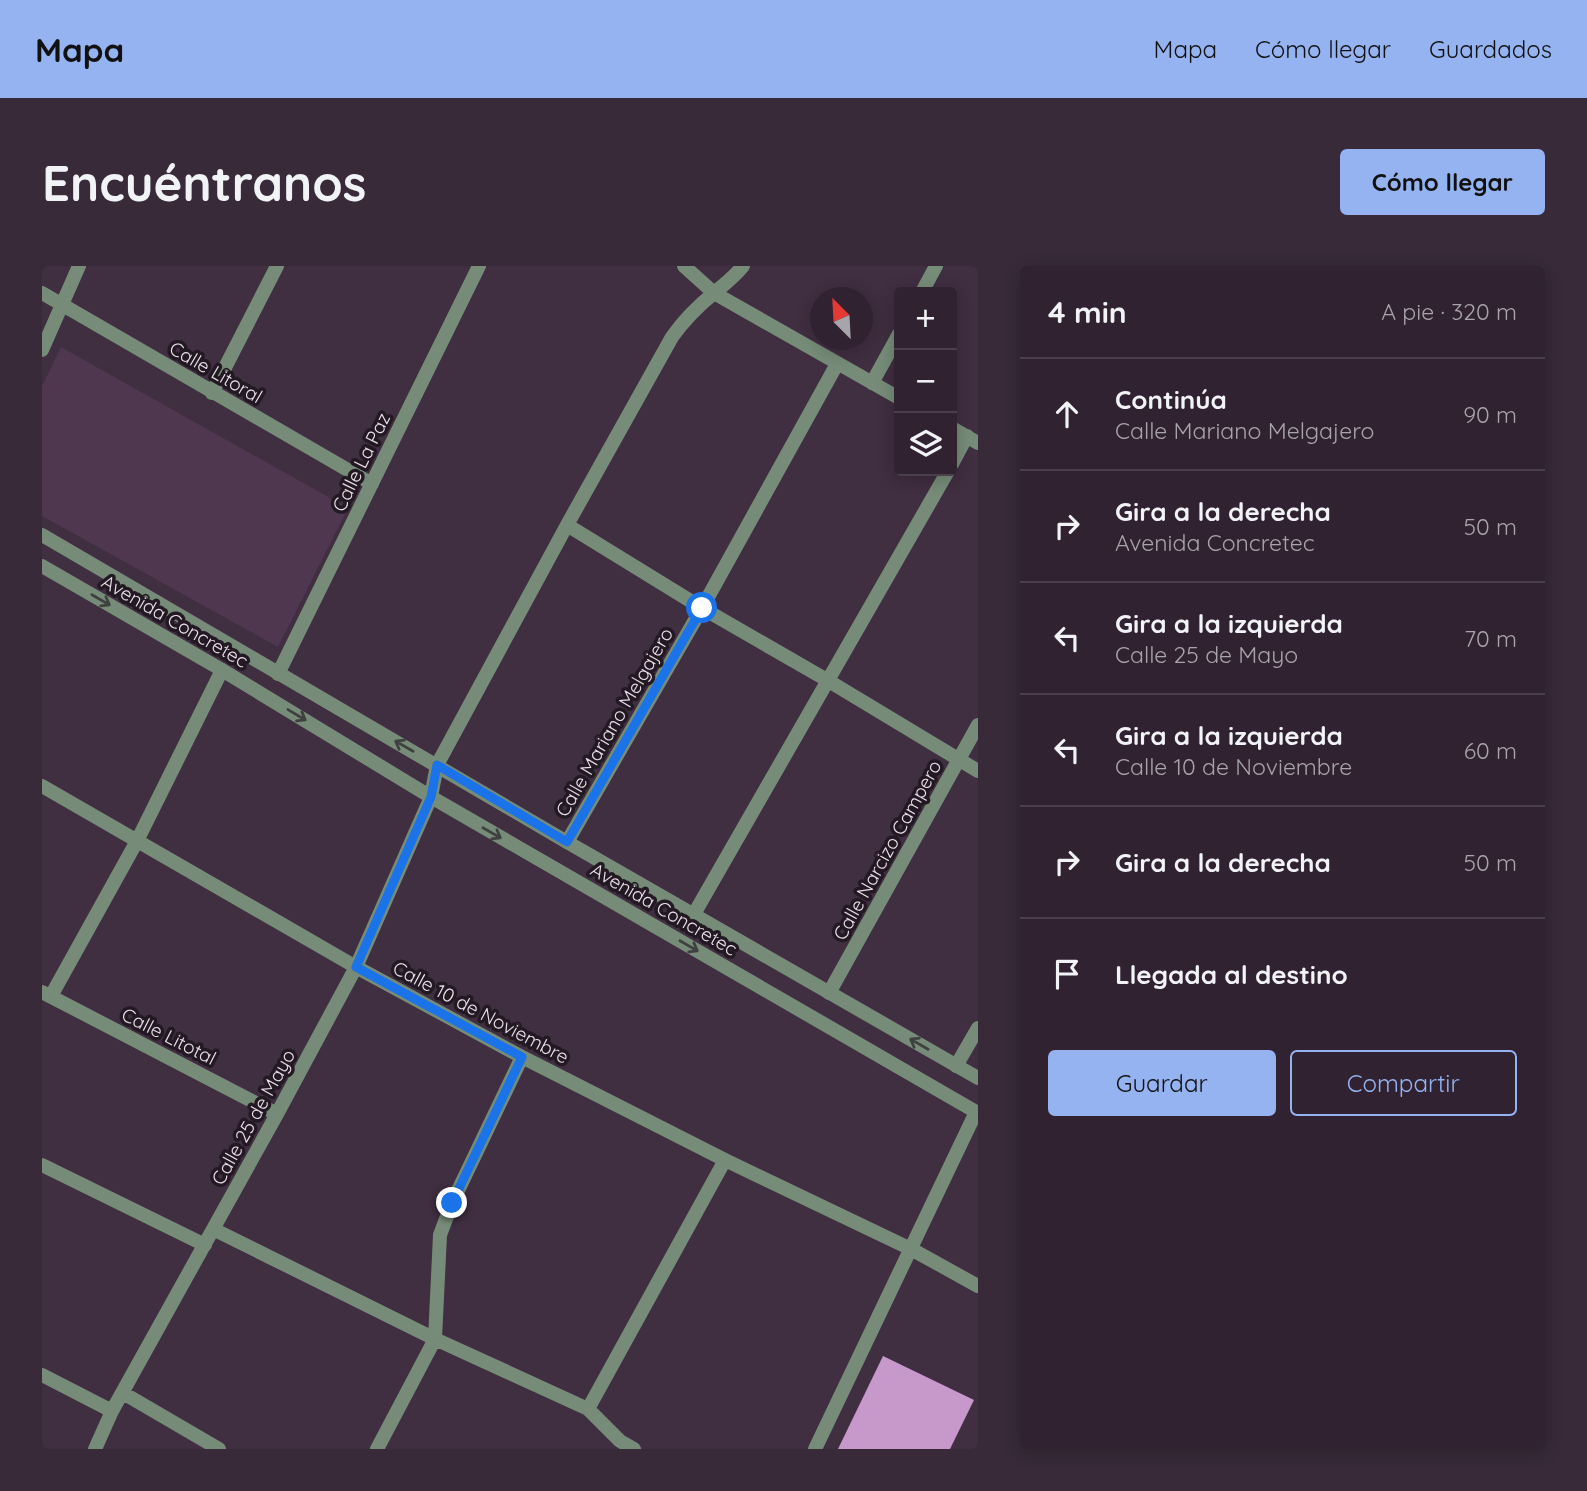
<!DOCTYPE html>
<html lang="es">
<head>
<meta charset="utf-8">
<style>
  body { margin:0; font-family:Quicksand,sans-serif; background:#382a39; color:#f1f3f6 }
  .controls { position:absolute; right:21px; top:21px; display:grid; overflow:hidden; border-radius:7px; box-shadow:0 4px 18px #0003 }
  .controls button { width:63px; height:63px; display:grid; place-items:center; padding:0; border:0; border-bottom:2px solid #4b3f4d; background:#302231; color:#f1f3f6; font:35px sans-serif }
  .compass { position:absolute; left:768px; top:21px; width:63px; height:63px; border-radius:50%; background:#302231; box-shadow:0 4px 18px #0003; rotate:336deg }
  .stop { position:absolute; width:21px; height:21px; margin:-16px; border:5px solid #1a73e8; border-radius:50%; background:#fff }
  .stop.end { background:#1a73e8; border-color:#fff; box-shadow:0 2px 7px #0008 }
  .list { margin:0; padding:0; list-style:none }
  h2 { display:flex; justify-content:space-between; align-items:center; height:91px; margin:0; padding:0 28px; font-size:30px }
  h2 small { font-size:23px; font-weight:400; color:#a8a4ab }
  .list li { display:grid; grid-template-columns:46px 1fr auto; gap:21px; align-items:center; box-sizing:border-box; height:112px; padding:0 28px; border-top:2px solid #4b3f4d }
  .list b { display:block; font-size:26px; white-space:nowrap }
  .list p { margin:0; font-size:23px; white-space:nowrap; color:#a8a4ab }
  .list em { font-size:23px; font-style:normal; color:#a8a4ab }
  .actions { display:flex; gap:14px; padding:21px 28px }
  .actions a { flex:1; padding:16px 0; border:2px solid #95b2f1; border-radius:7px; text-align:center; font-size:24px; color:#95b2f1 }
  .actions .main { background:#95b2f1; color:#111 }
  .icon { flex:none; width:38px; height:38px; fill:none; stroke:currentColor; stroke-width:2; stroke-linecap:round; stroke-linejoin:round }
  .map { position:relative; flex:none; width:936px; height:1183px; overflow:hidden; border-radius:7px }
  header { display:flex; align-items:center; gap:42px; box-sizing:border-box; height:98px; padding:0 35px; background:#95b2f1; color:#111 }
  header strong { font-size:33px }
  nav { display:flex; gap:38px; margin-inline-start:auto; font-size:24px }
  .intro { display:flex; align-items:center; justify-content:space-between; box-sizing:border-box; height:168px; padding:0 42px }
  h1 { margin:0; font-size:49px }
  .button { padding:18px 32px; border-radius:7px; background:#95b2f1; color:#111; font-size:24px; font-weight:700 }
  main { display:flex; gap:42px; padding:0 42px }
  aside { flex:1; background:#302231; border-radius:7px; box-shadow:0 4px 18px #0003 }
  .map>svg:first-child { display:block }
  .built { fill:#4e374f }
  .building { fill:#c799cb }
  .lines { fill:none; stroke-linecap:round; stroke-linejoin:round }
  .minor { stroke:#768c78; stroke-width:14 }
  .tertiary { stroke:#768c78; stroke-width:14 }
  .oneway { stroke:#3f4140 }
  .route { stroke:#1a73e8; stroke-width:9 }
  .labels { text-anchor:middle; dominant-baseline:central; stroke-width:7; stroke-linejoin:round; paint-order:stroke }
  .street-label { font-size:19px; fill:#ece0ec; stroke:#221922 }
</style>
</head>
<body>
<header>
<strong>Mapa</strong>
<nav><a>Mapa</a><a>Cómo llegar</a><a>Guardados</a></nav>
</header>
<div class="intro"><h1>Encuéntranos</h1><a class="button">Cómo llegar</a></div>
<main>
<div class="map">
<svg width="936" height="1183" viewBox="0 0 936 1183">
  <rect width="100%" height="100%" fill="#402e41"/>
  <path class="built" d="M19,81l287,161 -70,139 -236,-131v-130z"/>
  <path class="building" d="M841,1090l91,44 -24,49h-112z"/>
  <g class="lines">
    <path class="minor" d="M642,0l30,27 185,105
      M880,26l14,-26
      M0,27l330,191
      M830,117l27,-49
      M170,127l65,-127
      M910,162l26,15
      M910,198l15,-28
      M525,259l135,83 125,72 151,91
      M236,408l201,-408
      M0,520l314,181 166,90 203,103 186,89 67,37
      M525,576l135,-234 135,-244
      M652,648l254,-443
      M0,726l235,122
      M787,727l149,-268
      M9,730l86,-155 85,-171
      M914,800l22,-38
      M0,899l163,80
      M171,963l222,110 153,70 32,32 14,8
      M0,1109l70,36
      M81,1127l96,56
      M546,1143l137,-249
      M53,1183l17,-38 165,-297 79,-147 75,-170 6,-32 130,-240 105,-188c12,-17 26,-31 42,-44 11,-9 20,-16 29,-27
      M335,1183l58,-110 5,-104 12,-32 70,-146
      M773,1183l161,-337"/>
    <path class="tertiary" d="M0,84l37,-84
      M0,269l525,307 411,236
      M0,300l180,104 209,127 547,316"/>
  </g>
  <defs><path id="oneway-shaft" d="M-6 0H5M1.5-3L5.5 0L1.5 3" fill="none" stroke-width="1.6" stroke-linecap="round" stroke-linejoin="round" transform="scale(1.75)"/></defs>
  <g class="oneway">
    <use href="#oneway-shaft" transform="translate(59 334) rotate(30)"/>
    <use href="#oneway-shaft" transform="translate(255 449) rotate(31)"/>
    <use href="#oneway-shaft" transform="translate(362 480) rotate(-150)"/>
    <use href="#oneway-shaft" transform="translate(450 567) rotate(30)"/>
    <use href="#oneway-shaft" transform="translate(647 680) rotate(30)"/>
    <use href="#oneway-shaft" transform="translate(877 778) rotate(-150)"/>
  </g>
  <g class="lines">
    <path class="route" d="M410,937l70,-146 -166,-90 75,-170 6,-32 130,77 135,-234"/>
  </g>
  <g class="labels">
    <g class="street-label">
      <text transform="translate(174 106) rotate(30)">Calle Litoral</text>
      <text transform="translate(319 196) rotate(-64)">Calle La Paz</text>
      <text transform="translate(133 355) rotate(30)">Avenida Concretec</text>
      <text transform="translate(572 456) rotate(-60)">Calle Mariano Melgajero</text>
      <text transform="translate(845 584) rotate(-61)">Calle Narcizo Campero</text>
      <text transform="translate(622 643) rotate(30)">Avenida Concretec</text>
      <text transform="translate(439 746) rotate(28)">Calle 10 de Noviembre</text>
      <text transform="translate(127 770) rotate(27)">Calle Litotal</text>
      <text transform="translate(211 851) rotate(-61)">Calle 25 de Mayo</text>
    </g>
  </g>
</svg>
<div class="controls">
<button>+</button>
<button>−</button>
<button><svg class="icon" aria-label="layers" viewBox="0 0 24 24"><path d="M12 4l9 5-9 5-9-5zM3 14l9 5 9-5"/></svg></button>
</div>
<svg class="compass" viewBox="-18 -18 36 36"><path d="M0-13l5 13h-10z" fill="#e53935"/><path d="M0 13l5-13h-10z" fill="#a8a4ab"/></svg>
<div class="stop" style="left:660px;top:342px"></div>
<div class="stop end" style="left:410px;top:937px"></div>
</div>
<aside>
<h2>4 min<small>A pie · 320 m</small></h2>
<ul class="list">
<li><svg class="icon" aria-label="ahead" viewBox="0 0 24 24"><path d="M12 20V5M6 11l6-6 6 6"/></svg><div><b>Continúa</b><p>Calle Mariano Melgajero</p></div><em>90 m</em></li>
<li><svg class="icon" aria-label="right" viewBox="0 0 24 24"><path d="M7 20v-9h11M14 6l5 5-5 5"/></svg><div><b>Gira a la derecha</b><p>Avenida Concretec</p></div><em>50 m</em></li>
<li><svg class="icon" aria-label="left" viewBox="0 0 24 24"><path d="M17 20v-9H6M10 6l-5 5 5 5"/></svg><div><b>Gira a la izquierda</b><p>Calle 25 de Mayo</p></div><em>70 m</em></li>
<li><svg class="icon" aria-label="left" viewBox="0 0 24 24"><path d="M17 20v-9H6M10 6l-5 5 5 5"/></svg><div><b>Gira a la izquierda</b><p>Calle 10 de Noviembre</p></div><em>60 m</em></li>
<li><svg class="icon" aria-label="right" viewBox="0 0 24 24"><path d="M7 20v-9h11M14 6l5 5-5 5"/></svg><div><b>Gira a la derecha</b></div><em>50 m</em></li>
<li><svg class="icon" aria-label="arrive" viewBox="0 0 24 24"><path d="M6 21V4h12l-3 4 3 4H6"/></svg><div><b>Llegada al destino</b></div></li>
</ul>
<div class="actions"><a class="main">Guardar</a><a>Compartir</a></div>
</aside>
</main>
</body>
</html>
